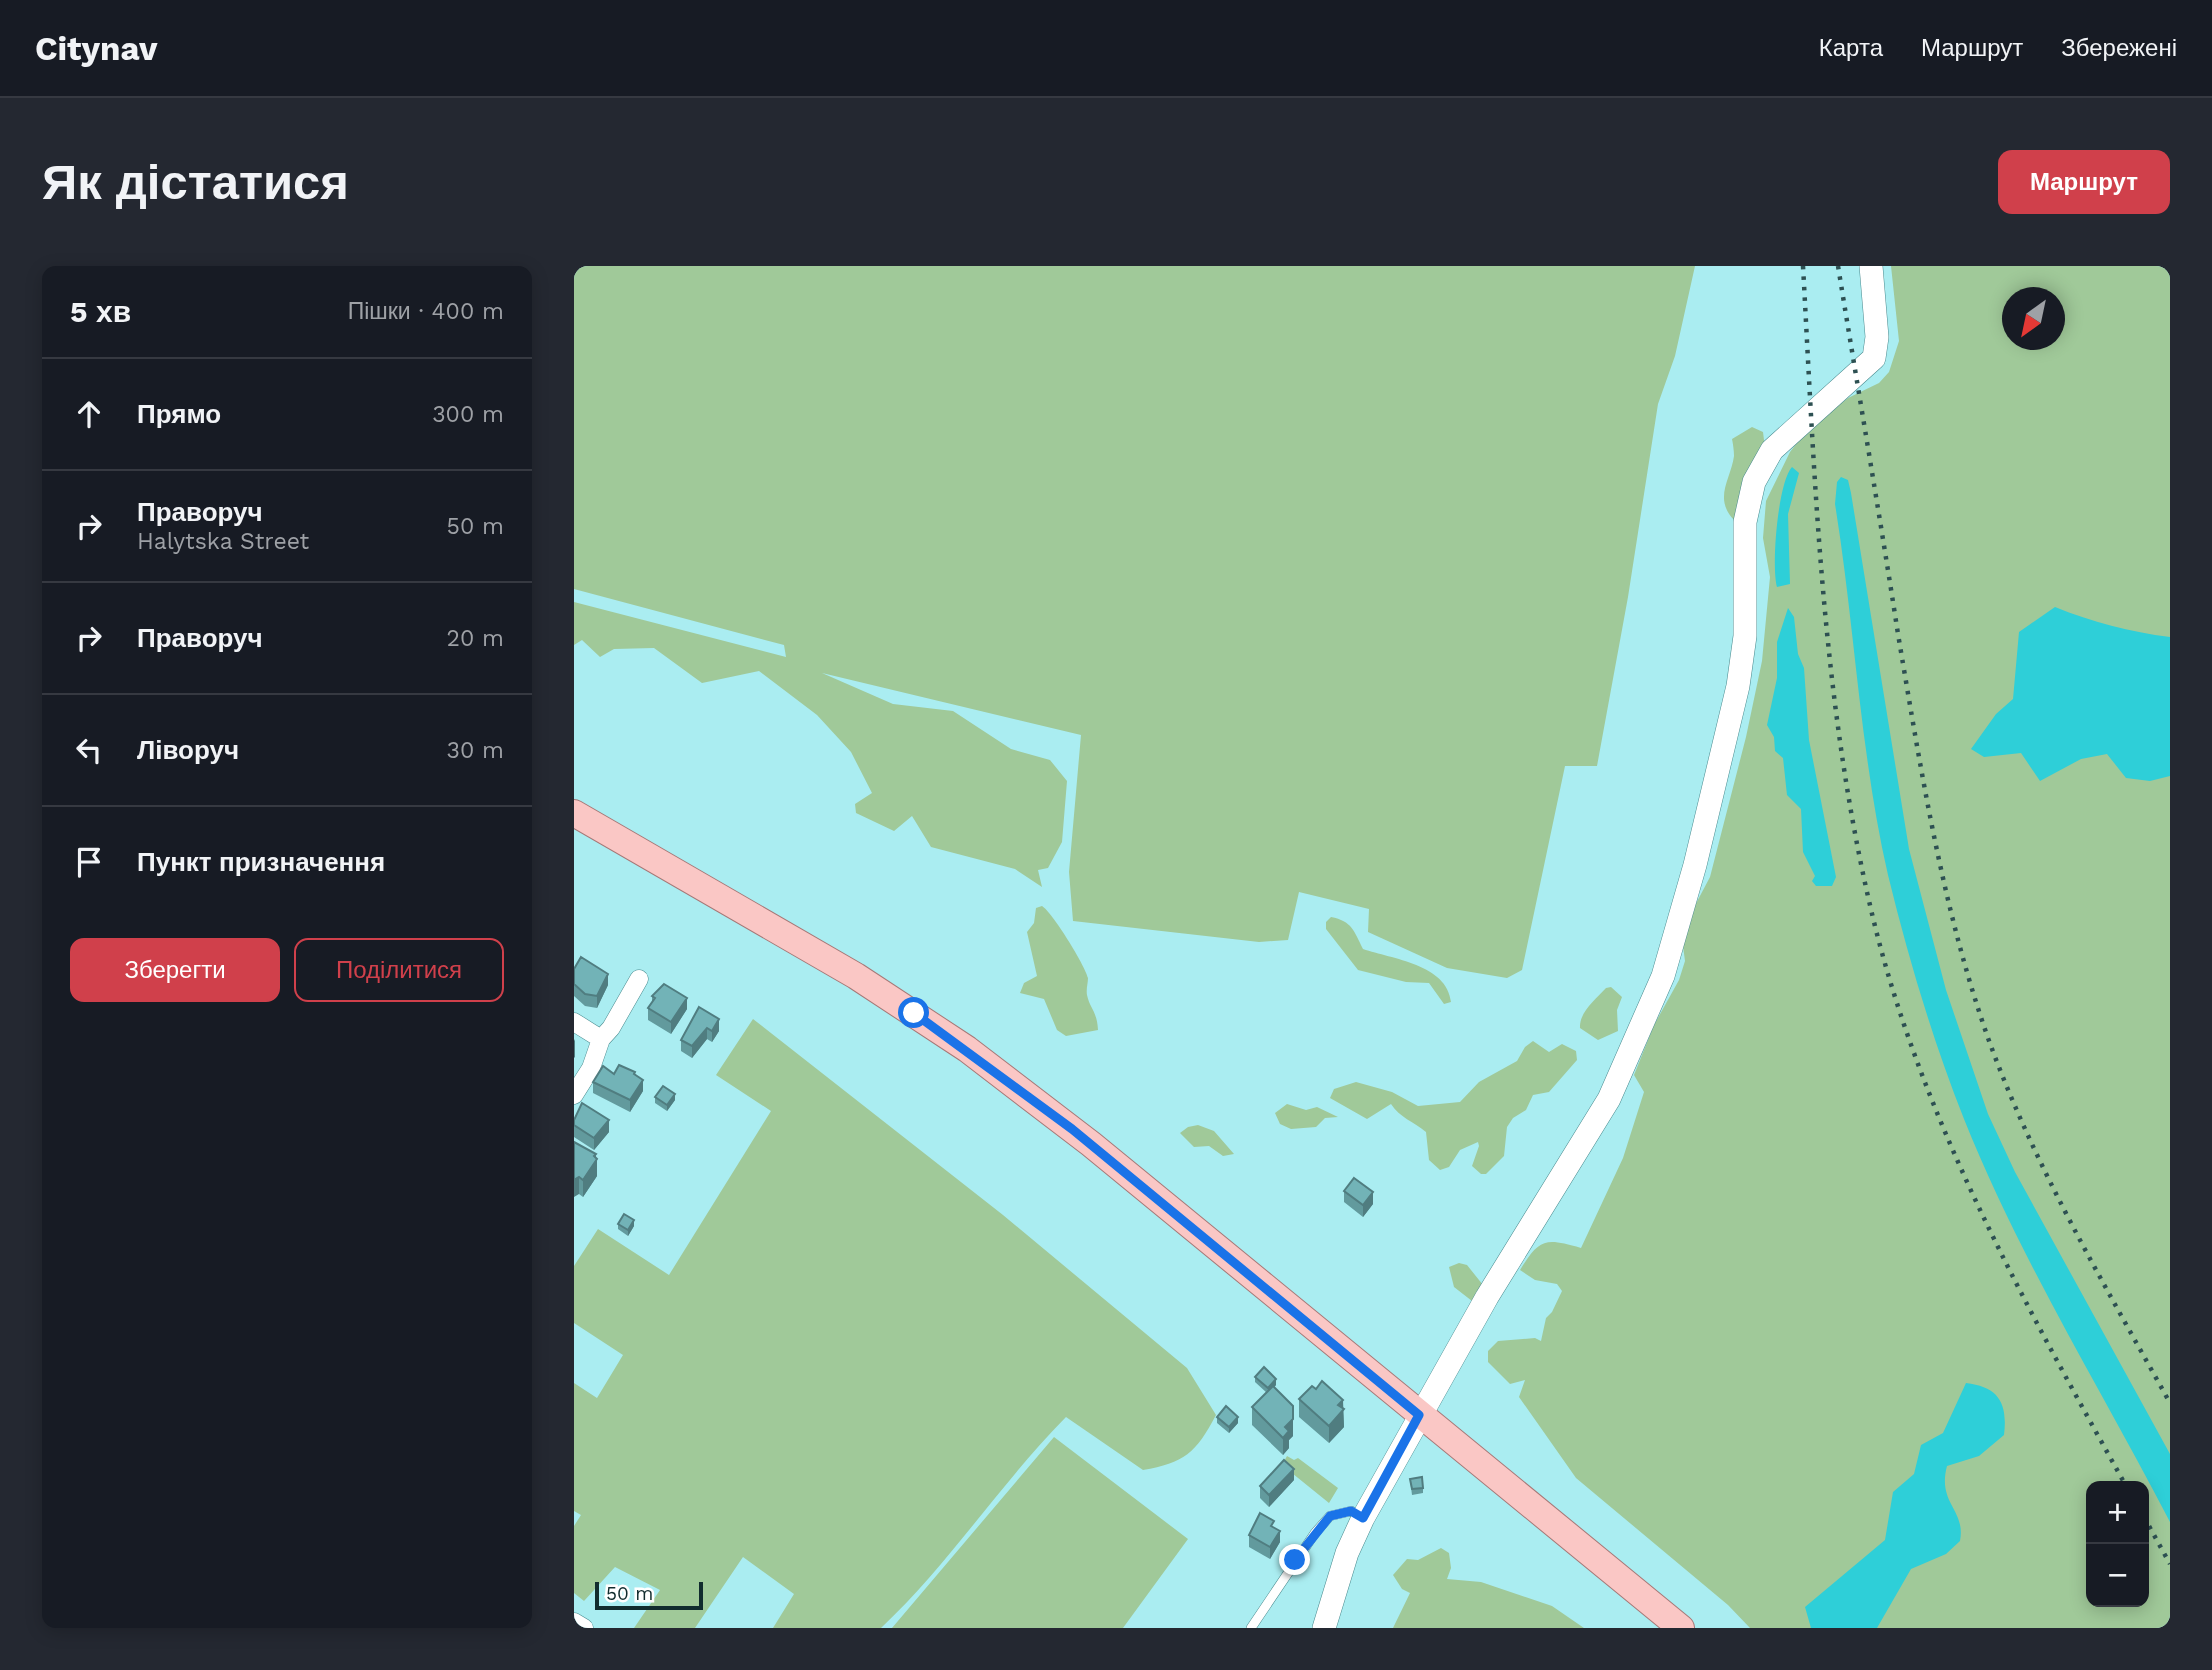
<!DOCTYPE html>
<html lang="uk">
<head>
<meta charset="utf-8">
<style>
  body { margin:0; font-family:"Work Sans",sans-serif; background:#242831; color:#f1f3f6 }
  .controls { position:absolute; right:21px; bottom:21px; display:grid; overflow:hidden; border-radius:14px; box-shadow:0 4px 18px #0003 }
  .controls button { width:63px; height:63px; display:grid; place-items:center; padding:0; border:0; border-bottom:2px solid #363941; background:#171b24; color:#f1f3f6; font:35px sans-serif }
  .compass { position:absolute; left:1428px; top:21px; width:63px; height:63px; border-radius:50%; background:#171b24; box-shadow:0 4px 18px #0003; rotate:213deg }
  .scale { position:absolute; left:21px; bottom:18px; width:108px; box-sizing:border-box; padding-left:7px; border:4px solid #112c2e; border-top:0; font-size:19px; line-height:24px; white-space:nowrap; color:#112c2e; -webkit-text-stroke:5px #fff; paint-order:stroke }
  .stop { position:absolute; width:21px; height:21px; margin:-16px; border:5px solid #1a73e8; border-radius:50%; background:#fff }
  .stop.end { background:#1a73e8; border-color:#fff; box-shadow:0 2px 7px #0008 }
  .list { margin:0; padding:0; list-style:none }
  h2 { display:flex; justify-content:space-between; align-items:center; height:91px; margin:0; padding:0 28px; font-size:30px }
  h2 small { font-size:23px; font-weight:400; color:#9ea1a6 }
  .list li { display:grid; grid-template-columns:46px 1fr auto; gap:21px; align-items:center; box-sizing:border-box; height:112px; padding:0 28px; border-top:2px solid #363941 }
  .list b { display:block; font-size:26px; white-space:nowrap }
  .list p { margin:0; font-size:23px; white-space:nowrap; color:#9ea1a6 }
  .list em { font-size:23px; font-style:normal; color:#9ea1a6 }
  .actions { display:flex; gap:14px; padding:21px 28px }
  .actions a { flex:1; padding:16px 0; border:2px solid #d0404b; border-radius:14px; text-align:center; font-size:24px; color:#d0404b }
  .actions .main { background:#d0404b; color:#fff }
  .icon { flex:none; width:38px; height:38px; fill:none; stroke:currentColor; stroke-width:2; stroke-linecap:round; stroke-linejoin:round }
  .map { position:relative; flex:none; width:1596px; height:1362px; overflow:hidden; border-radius:14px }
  header { display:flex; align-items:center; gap:42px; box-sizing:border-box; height:98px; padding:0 35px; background:#171b24; border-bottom:2px solid #363941 }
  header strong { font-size:33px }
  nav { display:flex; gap:38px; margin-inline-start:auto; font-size:24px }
  .intro { display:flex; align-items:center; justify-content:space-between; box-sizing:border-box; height:168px; padding:0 42px }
  h1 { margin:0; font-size:49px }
  .button { padding:18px 32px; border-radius:14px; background:#d0404b; color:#fff; font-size:24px; font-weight:700 }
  main { display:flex; gap:42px; padding:0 42px }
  aside { flex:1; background:#171b24; border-radius:14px; box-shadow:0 4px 18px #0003 }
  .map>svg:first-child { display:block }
  .green { fill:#a0c999; fill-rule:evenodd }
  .water { fill:#2ecfd8 }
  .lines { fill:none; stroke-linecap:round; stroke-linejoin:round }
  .lane-casing { stroke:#498a8e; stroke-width:10 }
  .street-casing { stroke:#498a8e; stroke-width:19 }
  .secondary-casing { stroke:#498a8e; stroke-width:24 }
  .primary-casing { stroke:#a67877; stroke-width:28 }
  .lane { stroke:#fff; stroke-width:9 }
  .street { stroke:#fff; stroke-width:18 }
  .secondary { stroke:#fff; stroke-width:23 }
  .primary { stroke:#fac7c5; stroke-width:26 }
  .rail { stroke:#2d5052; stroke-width:4.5; stroke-dasharray:3.5 7; stroke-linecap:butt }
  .wall { fill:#629a9d }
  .shaded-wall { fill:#507d80 }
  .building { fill:#72b3b7; stroke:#507d80; stroke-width:2 }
  .route { stroke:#1a73e8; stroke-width:9 }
</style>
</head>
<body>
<header>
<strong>Citynav</strong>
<nav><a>Карта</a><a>Маршрут</a><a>Збережені</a></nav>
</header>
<div class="intro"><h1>Як дістатися</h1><a class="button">Маршрут</a></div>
<main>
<aside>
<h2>5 хв<small>Пішки · 400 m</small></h2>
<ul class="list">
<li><svg class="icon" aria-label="ahead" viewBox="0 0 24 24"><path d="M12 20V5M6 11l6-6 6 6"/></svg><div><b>Прямо</b></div><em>300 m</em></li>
<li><svg class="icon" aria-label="right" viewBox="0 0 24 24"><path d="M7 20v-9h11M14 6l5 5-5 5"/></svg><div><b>Праворуч</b><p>Halytska Street</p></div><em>50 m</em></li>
<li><svg class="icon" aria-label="right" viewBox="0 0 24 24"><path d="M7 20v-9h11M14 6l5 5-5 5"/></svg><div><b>Праворуч</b></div><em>20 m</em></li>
<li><svg class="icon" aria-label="left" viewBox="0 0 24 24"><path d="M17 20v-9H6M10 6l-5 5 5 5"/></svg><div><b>Ліворуч</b></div><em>30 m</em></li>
<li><svg class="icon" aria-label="arrive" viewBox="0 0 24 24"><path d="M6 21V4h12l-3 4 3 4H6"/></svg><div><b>Пункт призначення</b></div></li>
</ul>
<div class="actions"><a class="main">Зберегти</a><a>Поділитися</a></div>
</aside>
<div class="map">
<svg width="1596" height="1362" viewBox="0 0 1596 1362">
  <rect width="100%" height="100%" fill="#aaedf1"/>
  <path class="green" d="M0,0h1121l-20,90 -17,48 -30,193 -31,169h-32l-43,204 -15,8 -60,-10 -79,-36 1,-23 -70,-17 -11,48 -29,2 -186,-21 -4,-49 12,-137 -259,-62 71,31 60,7 58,38 39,11 17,21 -5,61 -14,26 -10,2 4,17 -27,-18 -84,-22 -19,-31 -18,15 -38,-18 -1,-9 17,-11 -21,-41 -34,-37 -58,-44 -57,12 -48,-35 -40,1 -14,8 -18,-17 -8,5v-43l212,55 -2,-12 -210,-56z
    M1317,0h279v1362h-420l-22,-23 -152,-127 -57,-81 6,-17 -15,4 -22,-22v-11l10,-10 37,-3 6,3 5,-23 6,-6 10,-21 -5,-7 -22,-4 -15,-10c20,-32 25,-32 61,-22l42,-90 21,-66 -10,-17 20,-50 25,-45 6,-19 -2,-15 9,-35 18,-34 36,-140 16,-76 8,-84 -7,-39 3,-37 24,-49 16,-21 42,-33 31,-15 10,-11 10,-31zM1438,32h42v42h-42zM1517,1220h53v116h-53z
    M1178,161l11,5 2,16 -31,72c-21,-22 -3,-41 0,-64 0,-5 -1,-12 -2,-17z
    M468,640c10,6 43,59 46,72 0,5 -2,11 -1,17 3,14 10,16 11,35l-32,6 -9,-6 -13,-31 -24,-6 4,-10 13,-7 -10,-44 7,-9 2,-15z
    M757,651c21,4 23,14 32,32 29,10 84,15 88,53l-7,2 -15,-21 -23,-1 -48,-12 -32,-41v-7z
    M1037,721l11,10 -5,13 1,21 -20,9 -18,-12c-1,-16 16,-29 26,-40z
    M179,753l250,196 184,153 29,47c-20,38 -32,48 -73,55l-77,-53c-66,67 -117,147 -185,211h-108l21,-34 -51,-37 -48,71h-61l26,-38 -45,-23 -31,34 -10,-8v-67l7,-11 -7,-4v-128l23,15 26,-43 -49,-32v-57l24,-37 71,46 102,-164 -55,-36z
    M959,775l16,11 13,-8 14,7 1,9 -28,32 -16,3 -7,15 -13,8 -6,9 -3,29 -18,18h-5l-9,-8 7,-20 -1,-4 -18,8 -11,17 -9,3 -11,-10 -3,-28c-13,-11 -26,-14 -35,-28l-24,15 -37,-21 4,-9 22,-7 36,10 26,14 42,-4 19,-20 38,-21 8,-14z
    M713,838l19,6 11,-3 21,10 -13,1 -9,9 -25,2 -11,-5 -5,-11z
    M624,859l16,6 20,23 -11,2 -14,-10 -15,1 -14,-14 8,-6z
    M885,997l8,2 16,20 -11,16 -18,-14 -5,-20z
    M480,1171l134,102 -65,89h-231z
    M713,1190l7,4 4,-2 40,30 -9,15 -47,-38z
    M867,1282l8,5 2,15 -4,11 34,3 71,24 32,22h-191l17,-35 -8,-4 -9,-14 14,-16 11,1z"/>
  <path class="water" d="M1218,201l7,6 -11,41 2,70 -13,3c-6,-21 1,-105 15,-120z
    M1267,211l7,3 3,13 58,356 37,141 42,124 27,58 155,282v68c-69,-133 -150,-263 -206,-403 -31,-78 -56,-162 -76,-244 -28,-122 -33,-248 -53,-371l2,-22z
    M1481,341c37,15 75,25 115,30v139l-20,5 -24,-3 -19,-24 -26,5 -41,22 -19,-28 -37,4 -13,-8 25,-35 17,-15 6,-67z
    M1214,342l6,9 4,37 6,14 5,72 27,137 -4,9h-16l-4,-5 3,-5 -12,-24 -2,-43 -14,-14 -4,-37 -8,-7 -1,-14 -7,-12 10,-47v-36z
    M1392,1117c32,4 42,19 38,52l-25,21 -32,10c-10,38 19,43 13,75l-14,13 -35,15 -34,59h-66l-6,-21 80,-67 8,-48 21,-18 7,-29 22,-12z"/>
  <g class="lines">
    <g class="lane-casing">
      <path id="lane" d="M677,1362l64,-95 15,-17 21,-5 11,6"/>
    </g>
    <g class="street-casing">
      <path id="street" d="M0,756l27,17
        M0,829l17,-27 10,-29 10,-11 28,-49
        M0,1356l10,6"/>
    </g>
    <g class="secondary-casing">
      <path id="secondary" d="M750,1362l23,-75 16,-35 124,-221 122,-198 54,-123 32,-111 43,-179 7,-50v-114l9,-40 18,-32 102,-92 3,-21 -6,-71"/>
    </g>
    <g class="primary-casing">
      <path id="primary" d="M0,547l282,163 111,73 124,95 590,484"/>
    </g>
    <use href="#lane" class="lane"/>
    <use href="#street" class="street"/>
    <use href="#secondary" class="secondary"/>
    <use href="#primary" class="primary"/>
    <path class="rail" d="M1229,0c12,218 19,439 70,652 49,203 153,388 253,568
      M1264,0c20,123 41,245 60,368 23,136 44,273 90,404 46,128 116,246 182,365
      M1570,1251l26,47"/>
  </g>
  <path class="wall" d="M0,703l34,16 -11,23 -12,-2 -11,-10z
    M78,730l35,13 -16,25 -23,-14v-12l4,-6z
    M125,741l20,24 -7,11 -5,-3 -15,19 -11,-7v-11z
    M40,808l21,1 8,16 -13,21 -37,-19v-11z
    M81,831l20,3 -8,11 -12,-8z
    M0,854l35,12 -15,18 -20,-13z
    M0,876l22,16 1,18 -14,21 -4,-3z
    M770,925l29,13 -10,13 -19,-15z
    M44,958l16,2 -6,10 -10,-7z
    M681,1111l21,8 -2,2 19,49 -4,4v8l-6,7 -31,-30v-18l15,-14 -12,-11z
    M725,1133l44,10 1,18 -15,16 -30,-26z
    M643,1151l21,6 -9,10 -12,-10z
    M836,1213l13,9v5l-11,2z
    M720,1214l-25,27 -9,-9v-12z
    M675,1269l31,7 -10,17 -21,-12z"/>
  <path class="shaded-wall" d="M34,708v11l-11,23v-12z
    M113,732v11l-16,25v-12z
    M145,753v12l-7,11v-11z
    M133,762v11l-15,19v-12z
    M1,773v18l-1,1v-17z
    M69,814v11l-13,21v-12z
    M101,828v6l-8,11v-6z
    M35,854v12l-15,18v-12z
    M22,888v7l1,-2v17l-14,21v-17z
    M5,911v17l-5,3v-17z
    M799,926v12l-10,13v-12z
    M60,954v6l-6,10v-6z
    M702,1113v6l-8,9v-6z
    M769,1134l1,27 -15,16v-17l9,-21z
    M664,1151v6l-9,10v-6z
    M719,1153v17l-4,4v8l-6,7v-17l2,-11z
    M720,1203v11l-25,27v-12z
    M706,1265v11l-10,17v-12z"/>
  <path class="building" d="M7,691l27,17 -11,22 -12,-2 -11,-10v-15z
    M90,718l23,14 -16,24 -23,-14 7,-10 -3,-2z
    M125,741l20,12 -7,12 -5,-3 -15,18 -11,-6z
    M45,799l16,7 -1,2 9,6 -13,20 -37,-18 10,-16 11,8z
    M89,820l12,8 -8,11 -12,-8z
    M8,837l27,17 -15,18 -20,-13v-5z
    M0,876l22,12 -2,2 3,3 -14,21 -4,-3 -5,3z
    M780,912l19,14 -10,13 -19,-14z
    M50,948l10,6 -6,10 -10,-6z
    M690,1101l12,12 -8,9 -13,-11z
    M748,1115l21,19 -5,5 6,4 -15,17 -30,-27 13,-13 4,3z
    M699,1120l20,20v13l-8,8 4,4 -6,7 -31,-31z
    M652,1140l12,11 -9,10 -12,-10z
    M710,1194l10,9 -25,26 -9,-9z
    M848,1211l1,11 -11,1 -2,-10z
    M686,1247l14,8 -3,5 9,5 -10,16 -21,-12z"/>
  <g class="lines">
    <path class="route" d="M340,747l158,116 347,286 -56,103 -12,-7 -21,5 -35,44"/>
  </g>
</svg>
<div class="controls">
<button>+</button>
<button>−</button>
</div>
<svg class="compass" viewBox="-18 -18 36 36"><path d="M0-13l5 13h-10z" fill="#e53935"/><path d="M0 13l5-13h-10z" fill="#9ea1a6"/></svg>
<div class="scale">50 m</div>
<div class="stop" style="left:340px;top:747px"></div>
<div class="stop end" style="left:721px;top:1294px"></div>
</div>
</main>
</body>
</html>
